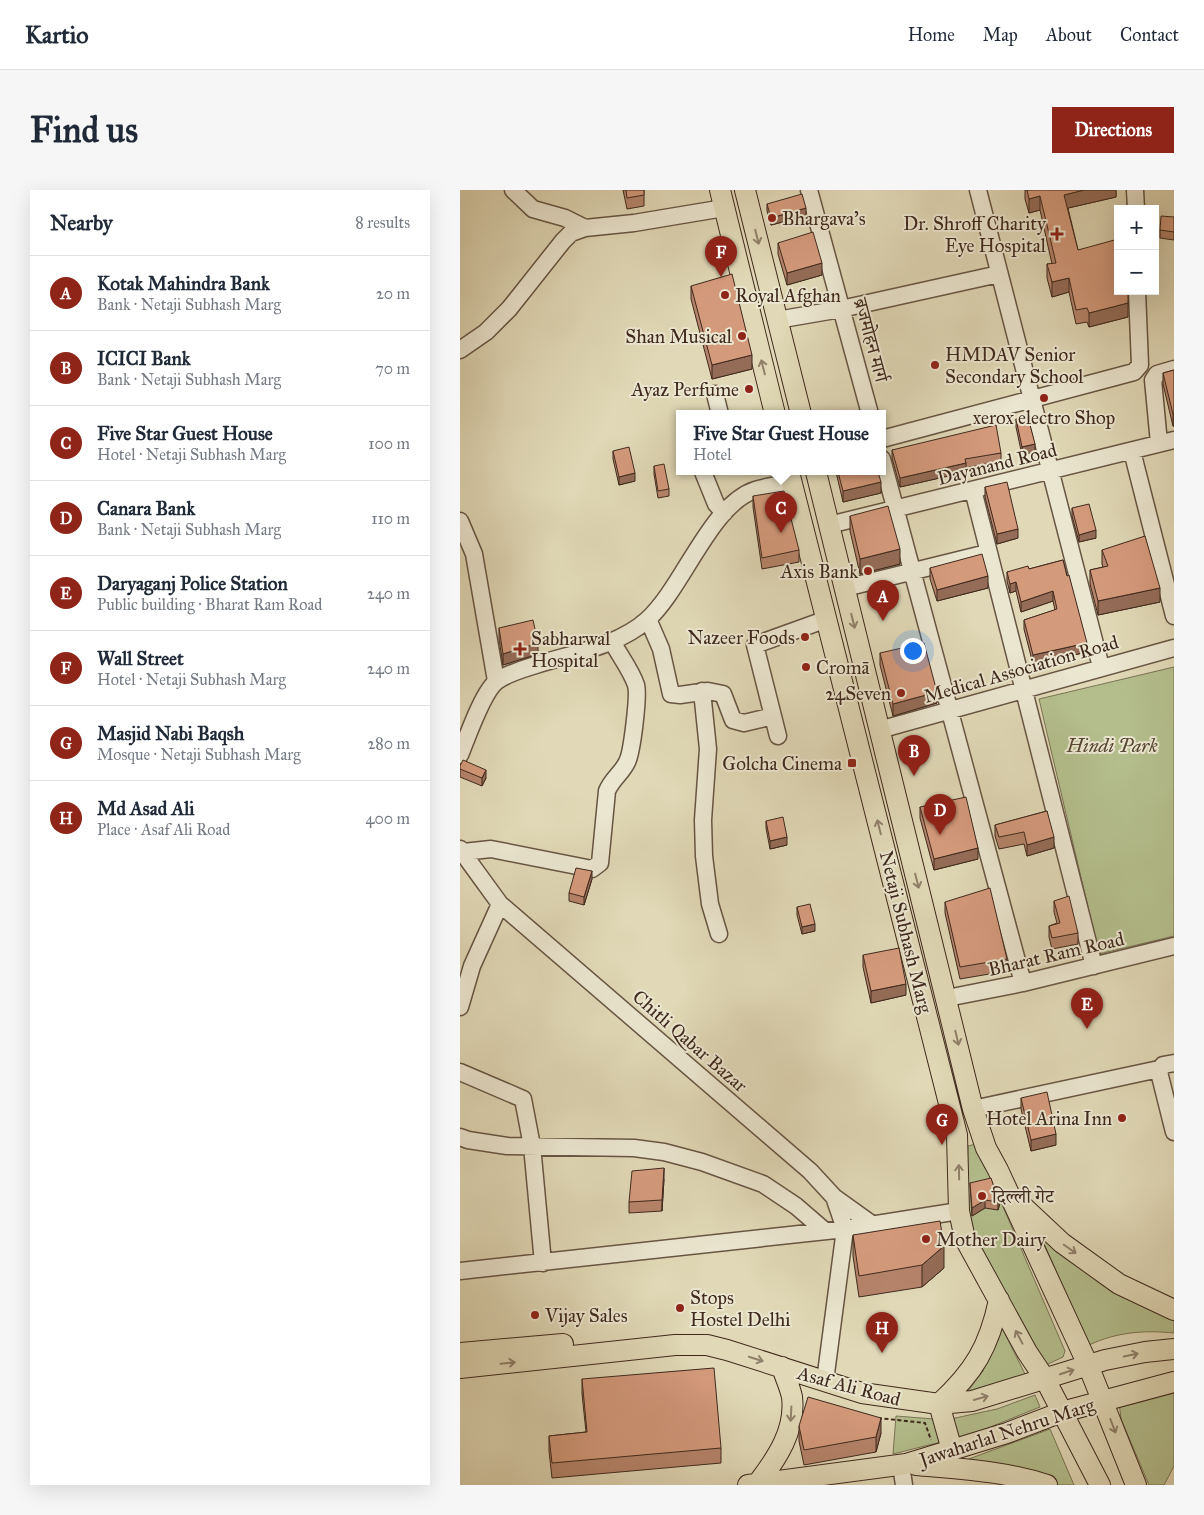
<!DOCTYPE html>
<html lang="en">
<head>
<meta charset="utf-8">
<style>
  body { margin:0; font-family:"IM FELL Great Primer","Noto Serif Devanagari",serif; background:#f6f6f7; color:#1f2937 }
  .controls { position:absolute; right:15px; top:15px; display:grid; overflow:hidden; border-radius:0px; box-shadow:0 5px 20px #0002 }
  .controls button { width:45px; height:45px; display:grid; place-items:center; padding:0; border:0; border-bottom:1px solid #e0e1e3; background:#fff; color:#1f2937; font:25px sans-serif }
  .you { position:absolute; left:452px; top:460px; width:18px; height:18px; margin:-12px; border:4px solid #fff; border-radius:50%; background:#1a73e8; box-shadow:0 0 0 8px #1a73e833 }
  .badge { display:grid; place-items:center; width:32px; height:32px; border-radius:50%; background:#8f2418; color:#fff; font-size:16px; font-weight:700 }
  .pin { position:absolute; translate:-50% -41px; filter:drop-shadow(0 1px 2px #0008) }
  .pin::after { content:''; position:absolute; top:26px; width:18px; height:15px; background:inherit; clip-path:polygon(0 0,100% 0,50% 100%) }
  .popup { position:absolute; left:216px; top:220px; width:210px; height:65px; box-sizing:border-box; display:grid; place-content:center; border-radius:0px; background:#fff; filter:drop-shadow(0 1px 4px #0005); font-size:16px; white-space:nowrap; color:#747a83 }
  .popup b { font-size:19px; color:#1f2937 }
  .popup::after { content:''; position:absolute; left:50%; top:100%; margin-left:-10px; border:10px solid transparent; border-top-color:#fff }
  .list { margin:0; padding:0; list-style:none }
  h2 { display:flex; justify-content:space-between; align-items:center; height:65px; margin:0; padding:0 20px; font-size:21px }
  h2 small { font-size:16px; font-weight:400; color:#747a83 }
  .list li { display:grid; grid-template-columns:32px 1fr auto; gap:15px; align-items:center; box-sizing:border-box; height:75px; padding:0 20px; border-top:1px solid #e0e1e3 }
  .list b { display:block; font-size:19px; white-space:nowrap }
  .list p { margin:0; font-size:16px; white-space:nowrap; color:#747a83 }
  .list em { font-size:16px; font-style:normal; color:#747a83 }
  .map { position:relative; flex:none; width:714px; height:1295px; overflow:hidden; border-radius:0px }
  header { display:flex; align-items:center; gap:30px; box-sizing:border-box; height:70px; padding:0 25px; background:#fff; border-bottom:1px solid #e0e1e3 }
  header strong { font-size:24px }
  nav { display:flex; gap:28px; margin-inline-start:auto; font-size:18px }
  .intro { display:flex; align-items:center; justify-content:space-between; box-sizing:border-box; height:120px; padding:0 30px }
  h1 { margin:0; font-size:35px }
  .button { padding:12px 22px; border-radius:0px; background:#8f2418; color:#fff; font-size:18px; font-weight:700 }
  main { display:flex; gap:30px; padding:0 30px }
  aside { flex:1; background:#fff; border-radius:0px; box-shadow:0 5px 20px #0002 }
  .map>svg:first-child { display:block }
  .green { fill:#b4be8d; stroke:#7a7455 }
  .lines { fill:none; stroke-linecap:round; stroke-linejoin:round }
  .minor-casing { stroke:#675543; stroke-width:19 }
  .major-casing { stroke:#3f291d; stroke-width:22 }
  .path { stroke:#3f291d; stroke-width:2; stroke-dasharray:4 2.5; stroke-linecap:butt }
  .minor { stroke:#ebe6d0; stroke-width:16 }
  .major { stroke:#e0d8b6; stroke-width:20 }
  .wall { fill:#b6846b; stroke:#3f291d }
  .shaded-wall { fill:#946c57; stroke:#3f291d }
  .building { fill:#d49a7c; stroke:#3f291d }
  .oneway { stroke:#90806a }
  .poi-dot { fill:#8f2418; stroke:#ebe6d0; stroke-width:2 }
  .labels { text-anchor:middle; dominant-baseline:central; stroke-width:4; stroke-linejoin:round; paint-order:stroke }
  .poi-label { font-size:19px; fill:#3f291d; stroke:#ebe6d0; text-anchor:start }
  .street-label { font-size:19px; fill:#3f291d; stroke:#ebe6d0 }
  .park-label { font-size:19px; font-style:italic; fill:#564733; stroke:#ebe6d0 }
</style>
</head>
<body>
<header>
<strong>Kartio</strong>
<nav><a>Home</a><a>Map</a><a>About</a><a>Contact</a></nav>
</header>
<div class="intro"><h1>Find us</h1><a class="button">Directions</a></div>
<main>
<aside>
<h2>Nearby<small>8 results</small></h2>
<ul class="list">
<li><span class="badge">A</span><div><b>Kotak Mahindra Bank</b><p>Bank · Netaji Subhash Marg</p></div><em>20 m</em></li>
<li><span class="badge">B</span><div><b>ICICI Bank</b><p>Bank · Netaji Subhash Marg</p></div><em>70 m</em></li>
<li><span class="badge">C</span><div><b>Five Star Guest House</b><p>Hotel · Netaji Subhash Marg</p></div><em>100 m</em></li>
<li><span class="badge">D</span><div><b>Canara Bank</b><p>Bank · Netaji Subhash Marg</p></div><em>110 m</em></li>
<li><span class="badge">E</span><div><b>Daryaganj Police Station</b><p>Public building · Bharat Ram Road</p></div><em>240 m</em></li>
<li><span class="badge">F</span><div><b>Wall Street</b><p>Hotel · Netaji Subhash Marg</p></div><em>240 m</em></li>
<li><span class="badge">G</span><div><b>Masjid Nabi Baqsh</b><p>Mosque · Netaji Subhash Marg</p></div><em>280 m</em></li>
<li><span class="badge">H</span><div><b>Md Asad Ali</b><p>Place · Asaf Ali Road</p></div><em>400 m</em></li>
</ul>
</aside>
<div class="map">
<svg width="714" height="1295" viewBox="0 0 714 1295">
  <rect width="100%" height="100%" fill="#e0d8b6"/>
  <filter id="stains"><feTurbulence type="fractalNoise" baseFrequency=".004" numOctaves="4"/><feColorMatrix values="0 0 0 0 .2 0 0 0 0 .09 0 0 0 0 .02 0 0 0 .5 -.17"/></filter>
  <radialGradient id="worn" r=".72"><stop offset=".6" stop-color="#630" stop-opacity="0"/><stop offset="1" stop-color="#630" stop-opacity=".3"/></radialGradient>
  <path class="green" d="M714,477v269l-75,18 -60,-255z
    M516,954l89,207 -2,6 -15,7 -5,-4 -77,-132 2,-82z
    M582,1049l132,72v22c-30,-3 -57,-1 -85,12z
    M541,1136l25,50 -61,19 18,-24z
    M714,1193v83l-10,19h-15l-28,-66 -2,-17z
    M575,1205l5,12 -67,27 -80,20 3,-38 50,4 51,-11z
    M590,1239l24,56h-22l-86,-25z"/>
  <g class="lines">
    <g class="minor-casing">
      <path id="minor" d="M53,0l20,19 32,9 20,10
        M349,0l61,224
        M518,0l123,477
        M675,0l1,19
        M317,130l64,-11 158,-35
        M0,160l26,-18 23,-23 54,-68 8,-8 14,-5 49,-5 90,-15
        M255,204l5,20
        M422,249l252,-67 6,-7 -3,-74
        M699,253l-6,-63 4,-6 17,-5
        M672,261l42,165
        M422,269l141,524
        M243,282l13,32 8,9
        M513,300l121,476
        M0,331l14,33 22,127
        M369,335l345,-85
        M385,398l142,-35
        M188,429l13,30 10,45 9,1 28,-4 15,3 10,26 11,3 29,-7
        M242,501l6,58 -5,71 1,36 6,48 9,30
        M419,540l295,-82
        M318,546l-23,-91 72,-26
        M0,565c7,-17 23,-64 37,-74 11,-8 26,-12 39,-16 37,-12 82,-19 111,-45 36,-32 63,-115 108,-130 12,-4 25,-5 37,-7
        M0,659l40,55 310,267 24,26 11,32 -20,152
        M3,662l28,-3 101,20 8,-6 7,-72c5,-12 15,-18 20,-29 5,-9 12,-67 9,-77 -5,-15 -17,-30 -24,-44
        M487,808l76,-15 151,-37
        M0,817l12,-41 28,-62
        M714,873l-11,2 -4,7 15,60
        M0,882l63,27 9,47 11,117
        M513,919l186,-40
        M0,947l8,3 39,6 127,2 30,4 38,10 61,22 33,22 29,25
        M374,1007l39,28
        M0,1081l385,-42 114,-18
        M441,1275l3,20"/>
    </g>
    <g class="major-casing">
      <path id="major" d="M260,0l55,224
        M285,0l56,224
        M329,282l168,663 2,76 6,28 62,113 18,27 55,106
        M356,282l157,637 13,39 12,22 90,195 48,120
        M555,1009l47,44 57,41 55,26
        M0,1163l103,-9
        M0,1178l215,-23h32l20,5 135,43 77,11 33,-3 133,-41 40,-8 29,-3
        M492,1260l-13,-46c35,-32 50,-57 60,-104
        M456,1275c45,4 88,6 131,20
        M298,1293c19,-25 38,-53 34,-86 -2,-10 -7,-20 -10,-30
        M288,1295l158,-21 101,-31 55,-21 112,-30"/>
    </g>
    <path class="path" d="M418,1228l47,5 6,17"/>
    <use href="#minor" class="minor"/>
    <use href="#major" class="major"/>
  </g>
  <path class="wall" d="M163,0h21v16l-17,3z
    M565,0h91v7l-48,11 10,42 50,67 -39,10 -2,-5 -11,2 -7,-32 -17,5 -5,-19v-14h5l-12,-54 -11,3 -4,-14z
    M307,14l39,12 -35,9 -4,-14z
    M714,27v23l-14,-2v-8z
    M318,53l44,32 -35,10 -9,-31z
    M231,96l61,83 -40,10 -21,-80z
    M714,180v56h-1l-10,-42v-11z
    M556,229l19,33 -13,3 -6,-28z
    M432,260l109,3v8l-35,7v4l-66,15 -8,-29z
    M153,261l22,30 -16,4 -6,-26z
    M194,276l15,23v7l-11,2 -4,-24z
    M376,282h42l3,21 -38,9z
    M525,297l33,51 -21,6 -12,-47z
    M293,306l46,54v12l-37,7 -9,-62z
    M612,318l24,30 -17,4 -7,-26z
    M390,326l50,48 -40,10 -10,-43z
    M642,360l58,52 -62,13 -8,-31v-14l13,-3 -1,-3z
    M603,370l24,92 -54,12 -9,-35v-9l31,-10 -2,-9 -32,11 -5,-21 -6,2 -3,-12v-9l22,-3z
    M470,378l58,20 -51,13 -7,-22z
    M39,438l39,26 -35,11 -4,-26z
    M420,463l57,50 -44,13 -13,-51z
    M0,576l26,12 -4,8 -22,-9z
    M460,617l58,52 -44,11 -14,-52z
    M587,621l7,37 -27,8 -3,-12 -25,5 -4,-13v-11z
    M306,631l21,24 -17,4 -4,-21z
    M132,689l-8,26 -15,-4v-8z
    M594,711l24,32v11l-26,5 -3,-12v-11l8,-3 -3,-11z
    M485,712l62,57v12l-47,8 -15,-66z
    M337,717l18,24 -13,3 -5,-19z
    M403,765l43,40 -35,8 -8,-36z
    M561,908l35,47 -25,6 -10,-42z
    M204,989l-2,32 -33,2v-11z
    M510,993l25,7 5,13 -2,7 -13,-2 -13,8z
    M393,1045l91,33 -22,19 -63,10 -6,-41z
    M122,1189l139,69v15l-169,15 -3,-27v-15l37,-4 -4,-38z
    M339,1236l82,7 -5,19 -72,13 -5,-24z"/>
  <path class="shaded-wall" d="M624,0h32v7l-52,12v-14z
    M580,6v14l-11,3v-14z
    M346,18v8l-35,9v-7z
    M362,73v12l-35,10v-12z
    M609,88v14l-17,5v-15z
    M668,113v14l-39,10v-14z
    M292,165v14l-40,10v-14z
    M713,224h1v12h-1z
    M575,254v8l-13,3v-8z
    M506,273v9l-66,15v-9z
    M175,283v8l-16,4v-8z
    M421,292v11l-38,9v-11z
    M558,339v9l-21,6v-10z
    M636,340v8l-17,4v-7z
    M440,359v15l-40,10v-15z
    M528,386v12l-51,13v-11z
    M556,392v9l-6,2v-9z
    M700,398v14l-62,13v-14z
    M593,401v10l-32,11v-10z
    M78,453v11l-35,11v-11z
    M627,453v9l-54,12v-9z
    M477,502v11l-44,13v-12z
    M26,580v8l-4,8v-8z
    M327,647v8l-17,4v-8z
    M594,647v11l-27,8v-11z
    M518,658v11l-44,11v-11z
    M132,681v8l-8,26v-8z
    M355,734v7l-13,3v-7z
    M446,794v11l-35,8v-12z
    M596,944v11l-25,6v-11z
    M204,978v11l-2,32v-11z
    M540,1005v8l-2,7v-8z
    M525,1010v8l-13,8v-8z
    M484,1056v22l-22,19v-22z
    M421,1228v15l-5,19v-15z"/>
  <path class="building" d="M166,0h18v5l-17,3z
    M567,0h57l-20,5 14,55 40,-11v52h10v12l-39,10 -2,-5 -11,2 -7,-32 -17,4 -5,-18 9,-1 -16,-67 -11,3z
    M342,4l4,14 -35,10 -4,-14z
    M701,26l13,1v15l-14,-2z
    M353,42l9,31 -35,10 -9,-30z
    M272,84l20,81 -40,10 -21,-79z
    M714,180v44h-1l-10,-41z
    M568,227l7,27 -13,3 -6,-28z
    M536,235l5,28 -36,6 1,4 -66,15 -8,-28z
    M169,257l6,26 -16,4 -6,-26z
    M204,274l5,25 -11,2 -4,-25z
    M378,282h40l3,10 -38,9z
    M547,292l11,47 -21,5 -12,-47z
    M324,301l15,59 -37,8 -9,-62z
    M629,314l7,26 -17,5 -7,-27z
    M428,316l12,43 -40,10 -10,-43z
    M685,346l15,52 -62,13 -8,-31 18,-4 -6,-16z
    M522,364l6,22 -51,14 -7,-22z
    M603,370l4,16 2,-1 18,68 -54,12 -9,-35 33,-11 -4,-18 -32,11 -5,-20 -6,2 -3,-12 21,-6 1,3z
    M73,430l5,23 -35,11 -4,-26z
    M464,453l13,49 -44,12 -13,-51z
    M3,570l23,10 -4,8 -22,-9v-3z
    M506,607l12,51 -44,11 -14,-52z
    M587,621l7,26 -27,8 -3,-13 -25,5 -4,-12z
    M323,627l4,20 -17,4 -4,-20z
    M116,678l16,3 -8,26 -15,-4z
    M530,698l17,71 -47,8 -15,-65z
    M609,706l9,37 -26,5 -3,-12 11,-3 -6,-22z
    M350,714l5,20 -13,3 -5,-20z
    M439,758l7,36 -35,7 -8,-36z
    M587,902l9,42 -25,6 -10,-42z
    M204,978l-2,32 -33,2 3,-31z
    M531,988l4,12 5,5 -2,7 -13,-2 -13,8 -2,-25z
    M480,1031l4,25 -22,19 -63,11 -6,-41z
    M254,1178l7,80 -169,15 -3,-27 38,-4 -5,-53z
    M348,1207l73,21 -5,19 -72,13 -5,-24z"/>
  <defs><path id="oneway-shaft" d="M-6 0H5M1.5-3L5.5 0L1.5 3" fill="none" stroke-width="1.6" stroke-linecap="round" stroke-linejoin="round" transform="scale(1.25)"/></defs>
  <g class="oneway">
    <use href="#oneway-shaft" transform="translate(297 47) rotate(76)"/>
    <use href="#oneway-shaft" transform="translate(303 177) rotate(-104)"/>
    <use href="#oneway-shaft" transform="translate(393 431) rotate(76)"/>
    <use href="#oneway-shaft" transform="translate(419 637) rotate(-104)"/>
    <use href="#oneway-shaft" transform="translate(457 691) rotate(76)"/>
    <use href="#oneway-shaft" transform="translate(497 848) rotate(77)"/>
    <use href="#oneway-shaft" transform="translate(499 982) rotate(-91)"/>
    <use href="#oneway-shaft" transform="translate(610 1059) rotate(35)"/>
    <use href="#oneway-shaft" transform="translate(559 1147) rotate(-118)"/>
    <use href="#oneway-shaft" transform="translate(671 1165) rotate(-12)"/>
    <use href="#oneway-shaft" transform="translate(296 1169) rotate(18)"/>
    <use href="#oneway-shaft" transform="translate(48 1173) rotate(-6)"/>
    <use href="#oneway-shaft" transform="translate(607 1182) rotate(-18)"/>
    <use href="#oneway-shaft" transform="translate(521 1208) rotate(-16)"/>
    <use href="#oneway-shaft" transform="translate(331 1224) rotate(93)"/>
    <use href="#oneway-shaft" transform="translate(653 1236) rotate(69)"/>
  </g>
  <g class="poi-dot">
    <circle cx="312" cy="28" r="5"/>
    <path d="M594.5 36.5h5v5h5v5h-5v5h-5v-5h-5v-5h5z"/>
    <circle cx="265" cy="105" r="5"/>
    <circle cx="282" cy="146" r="5"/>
    <circle cx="475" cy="175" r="5"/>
    <circle cx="289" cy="199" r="5"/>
    <circle cx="584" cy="208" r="5"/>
    <circle cx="408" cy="381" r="5"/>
    <circle cx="345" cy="447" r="5"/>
    <path d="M57.5 451.5h5v5h5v5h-5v5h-5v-5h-5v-5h5z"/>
    <circle cx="346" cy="477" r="5"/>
    <circle cx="441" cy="503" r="5"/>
    <rect x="387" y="568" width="10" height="10" rx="2.5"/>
    <circle cx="662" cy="928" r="5"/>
    <circle cx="522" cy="1006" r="5"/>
    <circle cx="466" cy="1049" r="5"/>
    <circle cx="220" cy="1118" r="5"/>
    <circle cx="75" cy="1125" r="5"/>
  </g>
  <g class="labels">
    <g class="poi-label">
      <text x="322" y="28">Bhargava's</text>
      <text x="586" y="33" text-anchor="end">Dr. Shroff Charity<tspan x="586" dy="22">Eye Hospital</tspan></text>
      <text x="275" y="105">Royal Afghan</text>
      <text x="272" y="146" text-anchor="end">Shan Musical</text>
      <text x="485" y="164">HMDAV Senior<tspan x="485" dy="22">Secondary School</tspan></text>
      <text x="279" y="199" text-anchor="end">Ayaz Perfume</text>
      <text x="584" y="227" text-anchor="middle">xerox electro Shop</text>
      <text x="398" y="381" text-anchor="end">Axis Bank</text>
      <text x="335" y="447" text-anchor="end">Nazeer Foods</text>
      <text x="71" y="448">Sabharwal<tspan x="71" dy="22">Hospital</tspan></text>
      <text x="356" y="477">Cromā</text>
      <text x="431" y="503" text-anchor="end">24Seven</text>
      <text x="382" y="573" text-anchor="end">Golcha Cinema</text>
      <text x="652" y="928" text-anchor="end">Hotel Arina Inn</text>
      <text x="532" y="1006">दिल्ली गेट</text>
      <text x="476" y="1049">Mother Dairy</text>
      <text x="230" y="1107">Stops<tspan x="230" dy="22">Hostel Delhi</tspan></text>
      <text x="85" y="1125">Vijay Sales</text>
    </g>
    <g class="street-label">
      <text transform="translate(411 150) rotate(75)">ब्रजमोहन मार्ग</text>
      <text transform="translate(537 274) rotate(-14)">Dayanand Road</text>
      <text transform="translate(561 479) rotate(-16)">Medical Association Road</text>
      <text transform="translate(446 742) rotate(76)">Netaji Subhash Marg</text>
      <text transform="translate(596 764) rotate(-13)">Bharat Ram Road</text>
      <text transform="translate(230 851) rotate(41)">Chitli Qabar Bazar</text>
      <text transform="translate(389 1196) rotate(15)">Asaf Ali Road</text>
      <text transform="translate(547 1242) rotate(-18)">Jawaharlal Nehru Marg</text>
    </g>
    <g class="park-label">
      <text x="652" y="555">Hindi Park</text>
    </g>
  </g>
  <rect width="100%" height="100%" filter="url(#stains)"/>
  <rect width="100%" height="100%" fill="url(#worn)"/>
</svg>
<div class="controls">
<button>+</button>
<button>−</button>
</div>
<div class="you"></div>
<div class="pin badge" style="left:423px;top:431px">A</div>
<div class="pin badge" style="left:454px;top:586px">B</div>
<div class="pin badge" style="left:321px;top:343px">C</div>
<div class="popup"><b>Five Star Guest House</b>Hotel</div>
<div class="pin badge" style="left:480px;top:645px">D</div>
<div class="pin badge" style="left:627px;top:839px">E</div>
<div class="pin badge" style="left:261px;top:87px">F</div>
<div class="pin badge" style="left:482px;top:955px">G</div>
<div class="pin badge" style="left:422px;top:1163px">H</div>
</div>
</main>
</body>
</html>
